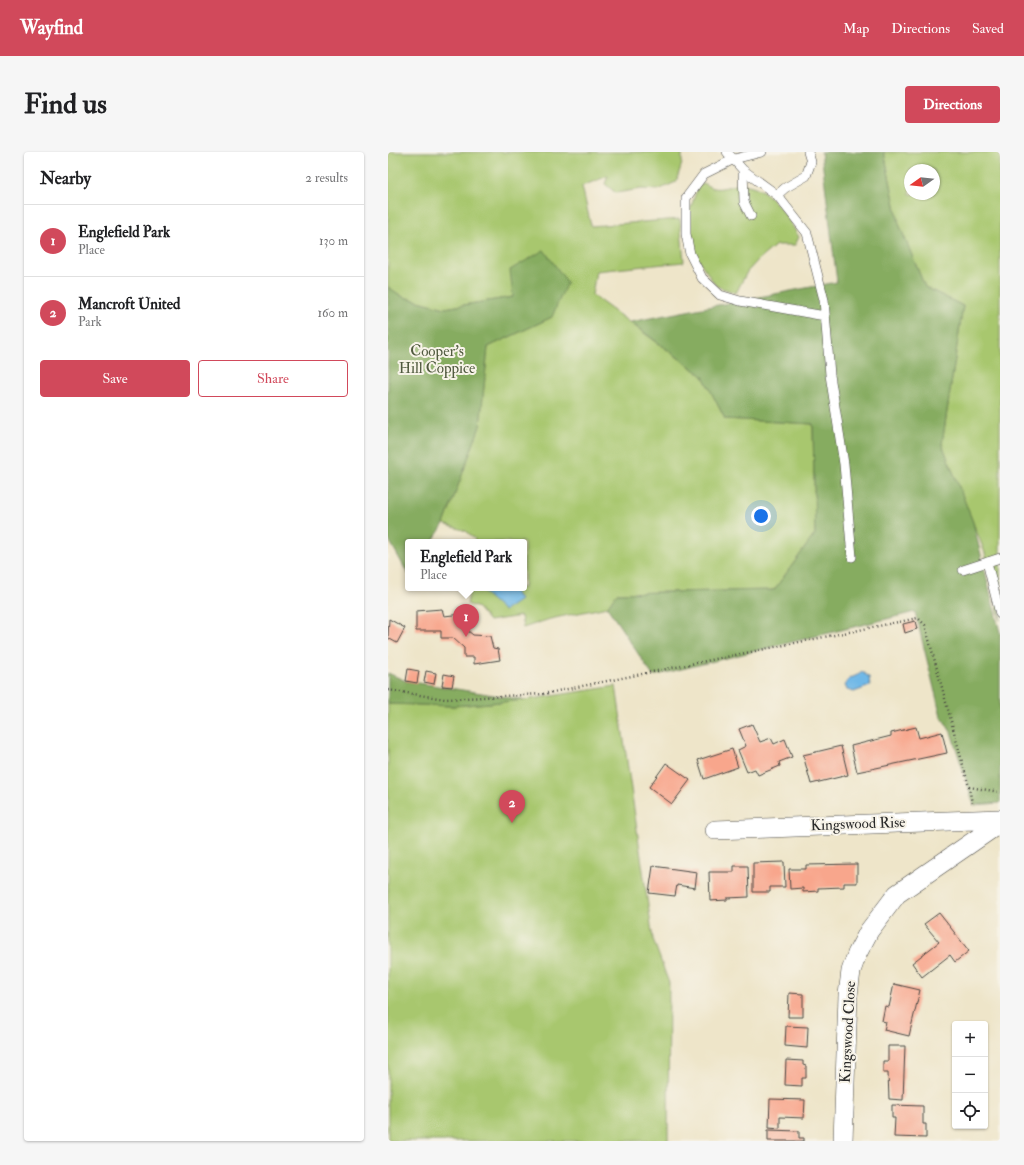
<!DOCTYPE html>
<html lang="en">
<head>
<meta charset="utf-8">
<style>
  body { margin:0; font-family:"IM FELL Double Pica",serif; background:#f6f6f6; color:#202124 }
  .controls { position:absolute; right:12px; bottom:12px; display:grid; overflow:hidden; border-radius:4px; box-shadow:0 1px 3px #0004 }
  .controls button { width:36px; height:36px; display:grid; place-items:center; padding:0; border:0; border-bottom:1px solid #e0e0e0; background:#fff; color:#202124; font:20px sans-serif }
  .compass { position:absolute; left:516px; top:12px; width:36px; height:36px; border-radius:50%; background:#fff; box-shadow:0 1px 3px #0004; rotate:255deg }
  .you { position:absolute; left:373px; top:364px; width:14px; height:14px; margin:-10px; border:3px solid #fff; border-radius:50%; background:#1a73e8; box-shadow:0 0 0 6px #1a73e833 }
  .badge { display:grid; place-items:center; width:26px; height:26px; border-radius:50%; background:#d1495b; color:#fff; font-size:13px; font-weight:700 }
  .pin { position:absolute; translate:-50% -33px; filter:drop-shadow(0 1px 2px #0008) }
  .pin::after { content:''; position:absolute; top:21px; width:14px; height:12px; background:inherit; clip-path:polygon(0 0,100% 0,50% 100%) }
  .popup { position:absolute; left:17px; top:387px; width:122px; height:52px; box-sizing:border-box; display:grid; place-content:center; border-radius:4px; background:#fff; filter:drop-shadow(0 1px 3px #0005); font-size:13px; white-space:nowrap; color:#757577 }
  .popup b { font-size:15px; color:#202124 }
  .popup::after { content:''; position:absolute; left:50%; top:100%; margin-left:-8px; border:8px solid transparent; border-top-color:#fff }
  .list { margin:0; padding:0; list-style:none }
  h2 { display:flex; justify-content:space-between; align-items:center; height:52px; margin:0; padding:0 16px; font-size:17px }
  h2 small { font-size:13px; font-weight:400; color:#757577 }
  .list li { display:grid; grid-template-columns:26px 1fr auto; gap:12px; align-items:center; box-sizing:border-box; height:72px; padding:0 16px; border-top:1px solid #e0e0e0 }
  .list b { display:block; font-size:15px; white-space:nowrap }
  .list p { margin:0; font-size:13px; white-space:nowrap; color:#757577 }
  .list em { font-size:13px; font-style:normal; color:#757577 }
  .actions { display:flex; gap:8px; padding:12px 16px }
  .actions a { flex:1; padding:9px 0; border:1px solid #d1495b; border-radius:4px; text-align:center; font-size:14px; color:#d1495b }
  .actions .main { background:#d1495b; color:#fff }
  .icon { flex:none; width:22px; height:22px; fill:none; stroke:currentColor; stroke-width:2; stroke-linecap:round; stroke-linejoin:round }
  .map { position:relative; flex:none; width:612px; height:989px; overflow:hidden; border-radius:4px }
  header { display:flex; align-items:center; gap:24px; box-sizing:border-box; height:56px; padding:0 20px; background:#d1495b; color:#fff }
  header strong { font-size:19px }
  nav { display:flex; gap:22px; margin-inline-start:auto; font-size:14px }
  .intro { display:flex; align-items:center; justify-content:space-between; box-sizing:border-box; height:96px; padding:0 24px }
  h1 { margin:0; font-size:28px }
  .button { padding:10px 18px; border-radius:4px; background:#d1495b; color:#fff; font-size:14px; font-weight:700 }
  main { display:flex; gap:24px; padding:0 24px }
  aside { flex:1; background:#fff; border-radius:4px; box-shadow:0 1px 3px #0004 }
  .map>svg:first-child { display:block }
  .green { fill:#a8c76e; stroke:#6a794c; fill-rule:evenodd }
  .forest { fill:#86ac61; stroke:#586c46 }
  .water { fill:#70b8e7; stroke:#4e7289 }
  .building { fill:#f8a68c }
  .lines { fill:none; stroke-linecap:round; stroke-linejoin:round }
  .service-casing { stroke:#484743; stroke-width:10 }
  .minor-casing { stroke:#484743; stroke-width:20 }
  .path { stroke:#484743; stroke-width:2.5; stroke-dasharray:1 3; stroke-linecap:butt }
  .service { stroke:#fff; stroke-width:9 }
  .minor { stroke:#fff; stroke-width:19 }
  .labels { text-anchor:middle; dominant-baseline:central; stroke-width:4; stroke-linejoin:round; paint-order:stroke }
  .park-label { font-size:15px; fill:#505a3f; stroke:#f7f3e8 }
  .street-label { font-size:15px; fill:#2b2b2b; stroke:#f7f3e8 }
</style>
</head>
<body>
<header>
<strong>Wayfind</strong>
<nav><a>Map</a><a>Directions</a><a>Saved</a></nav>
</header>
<div class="intro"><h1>Find us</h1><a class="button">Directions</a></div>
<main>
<aside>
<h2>Nearby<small>2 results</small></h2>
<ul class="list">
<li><span class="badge">1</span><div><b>Englefield Park</b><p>Place</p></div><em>130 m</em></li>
<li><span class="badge">2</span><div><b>Mancroft United</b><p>Park</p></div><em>160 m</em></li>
</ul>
<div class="actions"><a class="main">Save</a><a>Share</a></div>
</aside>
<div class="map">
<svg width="612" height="989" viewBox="0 0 612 989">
  <rect width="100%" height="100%" fill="#f7f3e8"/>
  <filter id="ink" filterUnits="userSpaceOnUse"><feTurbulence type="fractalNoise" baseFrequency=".025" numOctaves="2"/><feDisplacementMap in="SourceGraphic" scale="8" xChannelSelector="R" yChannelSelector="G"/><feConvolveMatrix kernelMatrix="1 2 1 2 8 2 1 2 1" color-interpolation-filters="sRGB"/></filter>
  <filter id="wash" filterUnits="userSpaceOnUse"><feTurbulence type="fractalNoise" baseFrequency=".012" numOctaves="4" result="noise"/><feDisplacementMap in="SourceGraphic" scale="16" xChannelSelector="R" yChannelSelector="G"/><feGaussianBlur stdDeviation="0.9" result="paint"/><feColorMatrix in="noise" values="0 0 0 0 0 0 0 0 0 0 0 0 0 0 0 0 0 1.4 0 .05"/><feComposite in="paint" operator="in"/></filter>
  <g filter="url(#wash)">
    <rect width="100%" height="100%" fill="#eee5c9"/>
    <path class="green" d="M0,0h294v11l-6,19 -18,8 -17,-1 -25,4 -11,-9 3,-8 -26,10 9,40 89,-7 4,43 -88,9 -4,24 111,81 22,43 88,5 2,110 -41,56 -157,3 -10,14 -57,12 -27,9 -2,-12 -32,5 -11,-13 -11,-4 3,-16h13l-1,3 38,9 -8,-12h12v-46h-50l1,-3 -9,-8 -22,-7 36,-98 8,-79 64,-30 -39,-20 -68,11 -42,-11 -15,-10z
      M496,0h116v468l-15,-67 -43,-109 21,-138 -38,-19 -26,-63zM522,18h24v24h-24z
      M316,31c14,13 28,-2 44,2 23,4 40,33 51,52l-4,8h-19l-18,15 -11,12 -11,21 -20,-7 -22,-33 -5,-40 9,-27z
      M228,534l37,253 16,44 -1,158h-280v-437l65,2 72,-6z"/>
    <path class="forest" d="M433,0h63l15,72 26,63 38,19 -21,138 31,78 27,111v170l-26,2 -23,-73 -10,-16 -26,-104 -262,64 -46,-69 10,-14 157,-3 41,-56 -2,-110 -88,-5 -22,-43 -73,-54 207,-40z
      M156,98l23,32 -15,35 -64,30 -8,79 -36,98 -12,18h-24v32l-20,-36v-251l15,10 42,11 68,-11 -3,-27z
      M0,521l18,8 119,19 -72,6 -65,-2z"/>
    <path class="water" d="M95,436h29l8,12 -16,11 -22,-20z
      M474,520l7,5 1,9 -16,6 -7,-2 -2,-5c3,-9 10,-7 17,-13z"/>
    <g id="blocks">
      <path class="building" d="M54,457l2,7 18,-2v12l11,9 17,1 3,12 5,1 2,11 -26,4v-7h-10v-9l-11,-10h-12v-7h-25v-20z
        M1,467l16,9 -8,15 -9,-5z
        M527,469l2,8 -12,4 -2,-9z
        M20,517l11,2 -2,12 -11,-2z
        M38,519l10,2 -2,11 -10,-2z
        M56,522l10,2 -2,11 -10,-1z
        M364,572l8,18 11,-4 3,6 11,-5 7,18 -13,5 1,4 -22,9 -3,-6 -8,3 -9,-22 8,-4 -7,-17z
        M528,575l3,11 23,-6 5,21 -90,19 -6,-26 40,-10v-3z
        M453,594l7,29 -37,9 -8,-29z
        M344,597l6,18 -34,12 -6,-19z
        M278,611l24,17 -18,24 -23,-17z
        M396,710l1,25h-15v5h-17v-29z
        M469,712v19h-13v4l-26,1v3l-15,1v-4l-13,1 -1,-20h17v-4z
        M265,714l44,6 -2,16 -18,-3 -2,11 -26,-3z
        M346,714h14l1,31 -22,1v2l-17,1 -1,-29h25z
        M551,761l30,38 -14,11 -5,-7 -28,22 -10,-14 27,-21 -15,-18z
        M506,832l26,6 -11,46 -25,-6 2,-8 -4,-1 3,-15 4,1z
        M401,841l14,1v23h-15z
        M398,874l22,1 -1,21 -22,-2z
        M500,894h17l-2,54 -14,-1 -1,-26h-5v-12h5z
        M398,908l17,1v4l3,1v12h-4v8l-17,-1z
        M382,947l35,1 -1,18 -24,-1v11l-11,-1z
        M504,953l31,1v18h3v14l-32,-1 1,-19h-3z
        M380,978l31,1v7h5v3h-36z"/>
    </g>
  </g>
  <g filter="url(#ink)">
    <use href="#blocks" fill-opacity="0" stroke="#484743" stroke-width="1"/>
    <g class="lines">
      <g class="service-casing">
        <path id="service" d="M339,0l16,18 34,25 30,38 17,67 6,75 14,89 8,93
          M374,0l-28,7 -30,15 -18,24v36l4,20 12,24 18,17 20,6 85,15
          M355,18l1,32 7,14
          M389,43l8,-7 21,-12 5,-14 -3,-10
          M599,410l13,52
          M575,418l37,-12"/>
      </g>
      <g class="minor-casing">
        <path id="minor" d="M327,678l285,-11
          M455,989l5,-146 3,-24 6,-17 12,-23 28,-37 103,-71"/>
      </g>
      <path class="path" d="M0,538l57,9 98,-5 375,-76 7,7 44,162 3,16
        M581,635l31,5"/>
      <use href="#service" class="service"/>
      <use href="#minor" class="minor"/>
    </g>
  </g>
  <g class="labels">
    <g class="park-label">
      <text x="49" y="199">Cooper's<tspan x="49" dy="17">Hill Coppice</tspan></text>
    </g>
    <g class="street-label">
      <text transform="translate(470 672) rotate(-2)">Kingswood Rise</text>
      <text transform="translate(460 880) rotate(-87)">Kingswood Close</text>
    </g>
  </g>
</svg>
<div class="controls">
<button>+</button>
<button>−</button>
<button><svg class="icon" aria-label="locate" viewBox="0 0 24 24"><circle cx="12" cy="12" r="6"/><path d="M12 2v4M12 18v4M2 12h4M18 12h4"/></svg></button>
</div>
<svg class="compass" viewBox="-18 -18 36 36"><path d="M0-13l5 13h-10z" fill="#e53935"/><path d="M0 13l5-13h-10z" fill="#757577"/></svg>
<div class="you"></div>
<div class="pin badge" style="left:78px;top:485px">1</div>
<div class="popup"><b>Englefield Park</b>Place</div>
<div class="pin badge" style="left:124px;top:671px">2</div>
</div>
</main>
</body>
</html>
